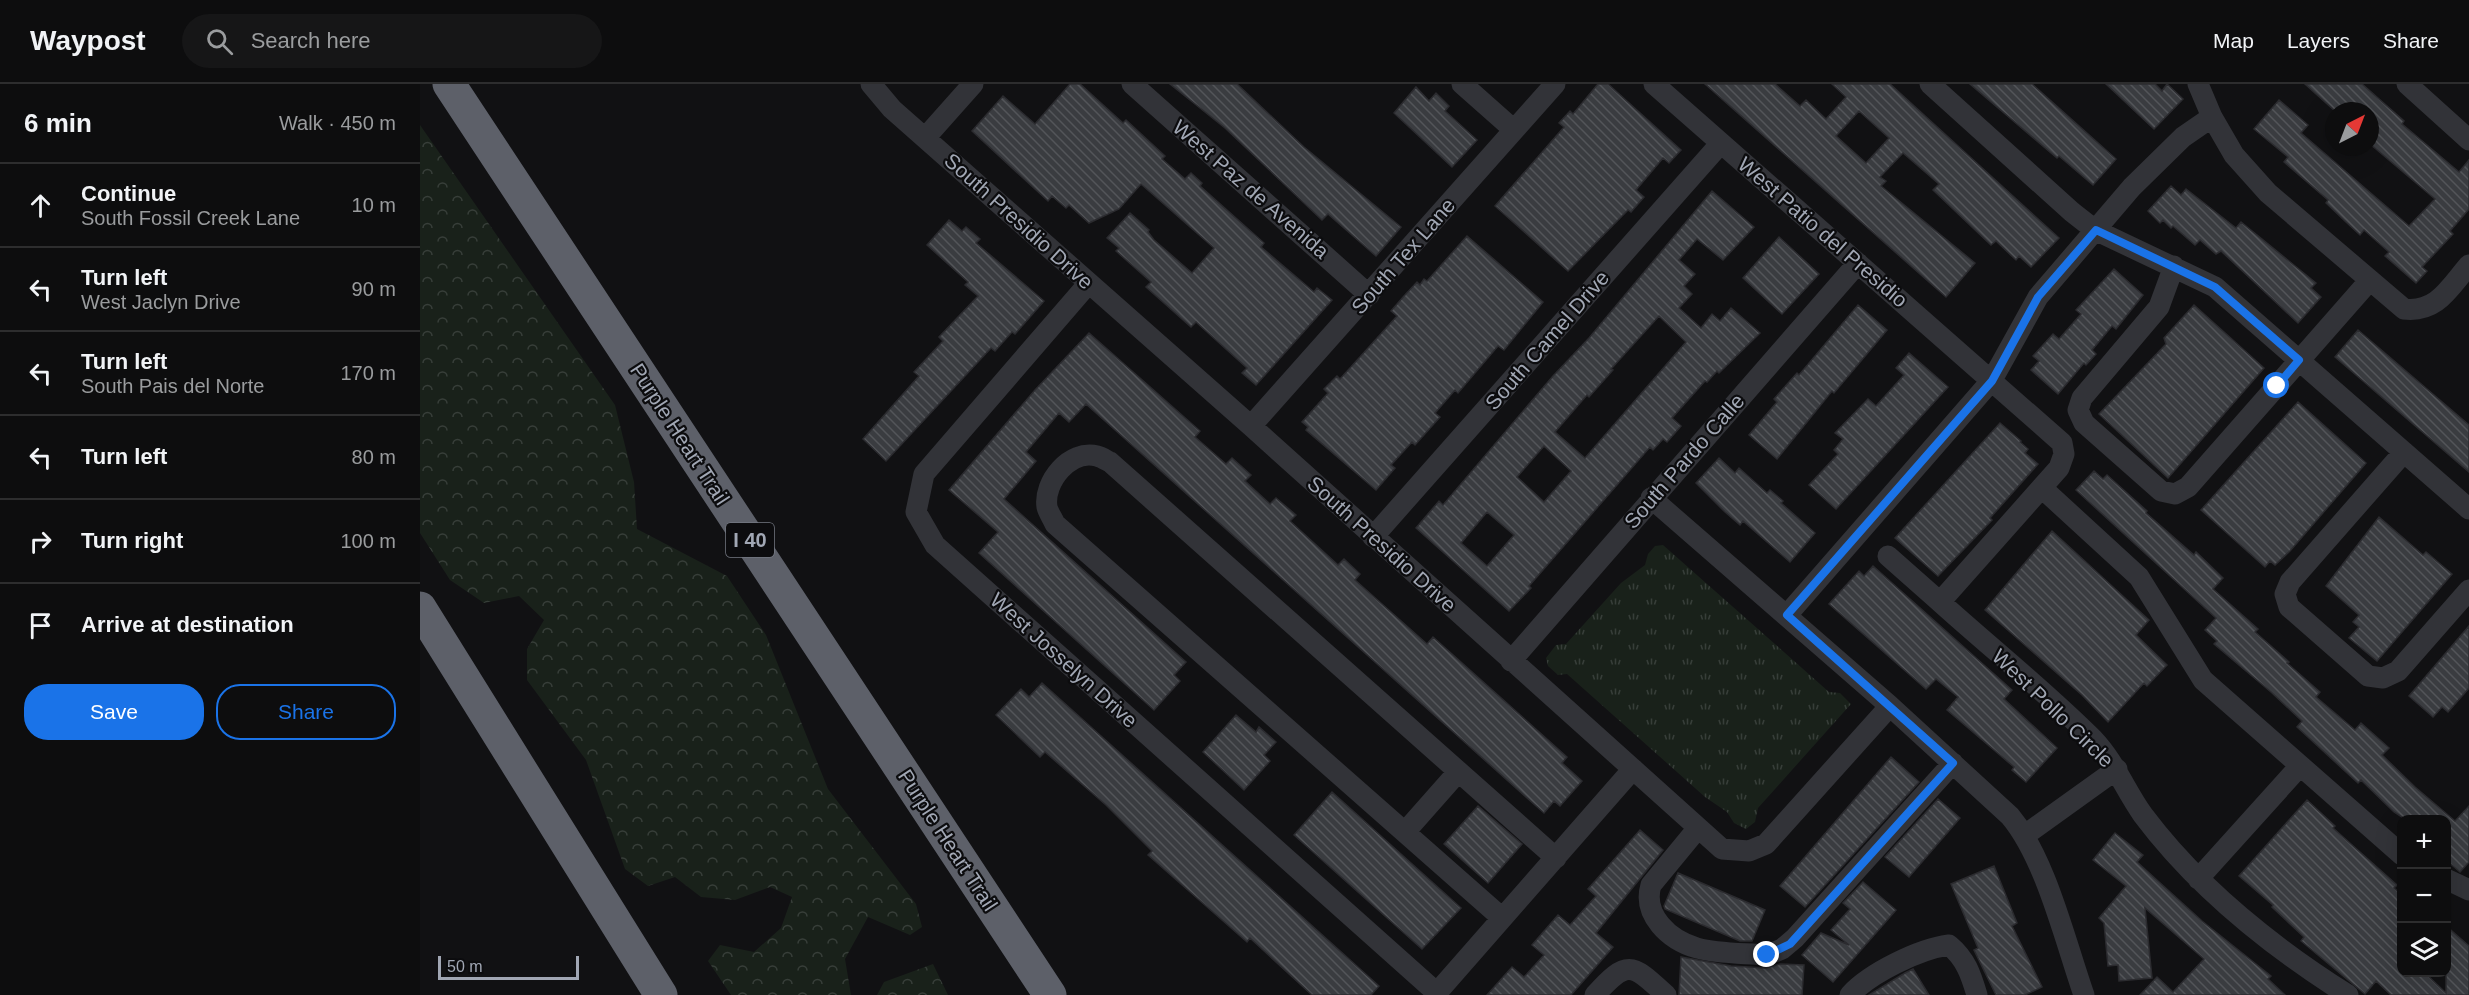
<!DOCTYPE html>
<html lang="en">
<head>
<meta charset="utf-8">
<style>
  body { margin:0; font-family:Helvetica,sans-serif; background:#161617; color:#f1f3f6 }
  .controls { position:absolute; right:18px; bottom:18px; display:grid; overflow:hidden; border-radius:12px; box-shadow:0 6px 24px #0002 }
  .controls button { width:54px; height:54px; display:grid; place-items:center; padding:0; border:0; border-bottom:2px solid #2d2d2e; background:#0d0d0e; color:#f1f3f6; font:30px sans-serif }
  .compass { position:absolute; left:1905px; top:18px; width:54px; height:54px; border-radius:50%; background:#0d0d0e; box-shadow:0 6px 24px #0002; rotate:42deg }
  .scale { position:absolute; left:18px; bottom:15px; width:141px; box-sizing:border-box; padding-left:6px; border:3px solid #a1a7b4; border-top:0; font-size:16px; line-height:21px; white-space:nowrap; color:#a1a7b4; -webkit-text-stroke:4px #0c0c0e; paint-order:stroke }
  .stop { position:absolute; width:18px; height:18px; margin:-14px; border:4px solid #1a73e8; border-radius:50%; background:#fff }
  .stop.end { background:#1a73e8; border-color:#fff; box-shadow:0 2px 6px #0008 }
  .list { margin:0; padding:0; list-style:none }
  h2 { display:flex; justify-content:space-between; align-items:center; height:78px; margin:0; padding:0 24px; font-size:26px }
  h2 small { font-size:20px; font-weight:400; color:#9a9c9e }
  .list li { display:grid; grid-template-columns:39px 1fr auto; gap:18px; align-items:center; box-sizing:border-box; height:84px; padding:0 24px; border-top:2px solid #2d2d2e }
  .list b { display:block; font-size:22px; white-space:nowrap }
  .list p { margin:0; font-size:20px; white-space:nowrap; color:#9a9c9e }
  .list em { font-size:20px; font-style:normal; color:#9a9c9e }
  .actions { display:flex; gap:12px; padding:18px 24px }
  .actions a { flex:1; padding:14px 0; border:2px solid #1a73e8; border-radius:24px; text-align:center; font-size:21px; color:#1a73e8 }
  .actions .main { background:#1a73e8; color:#fff }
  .icon { flex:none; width:33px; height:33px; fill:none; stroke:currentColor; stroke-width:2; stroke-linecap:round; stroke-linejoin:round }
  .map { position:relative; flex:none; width:2049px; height:911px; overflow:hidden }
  header { display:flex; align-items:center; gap:36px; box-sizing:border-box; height:84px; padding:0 30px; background:#0d0d0e; border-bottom:2px solid #2d2d2e }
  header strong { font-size:28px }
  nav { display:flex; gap:33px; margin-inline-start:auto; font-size:21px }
  .search { width:420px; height:54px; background:#161617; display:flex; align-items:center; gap:15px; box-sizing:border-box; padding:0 21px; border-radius:33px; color:#9a9c9e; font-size:22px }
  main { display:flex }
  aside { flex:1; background:#0d0d0e }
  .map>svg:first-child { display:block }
  .forest { fill:url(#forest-crowns) }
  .park { fill:url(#park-tufts) }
  .building { fill:url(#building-back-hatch); stroke:#2b2b2f; stroke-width:1.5; fill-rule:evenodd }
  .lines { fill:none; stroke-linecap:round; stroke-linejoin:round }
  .street { stroke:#323338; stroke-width:21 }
  .highway { stroke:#5d6069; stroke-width:33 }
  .route { stroke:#1a73e8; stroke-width:8 }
  .labels { text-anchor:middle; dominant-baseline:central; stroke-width:4.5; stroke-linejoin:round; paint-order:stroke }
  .shield { fill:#0c0c0e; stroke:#747882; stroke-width:1.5 }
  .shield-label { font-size:20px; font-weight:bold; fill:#a1a7b4 }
  .street-label { font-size:21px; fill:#a1a7b4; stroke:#0c0c0e }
</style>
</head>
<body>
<header>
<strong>Waypost</strong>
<div class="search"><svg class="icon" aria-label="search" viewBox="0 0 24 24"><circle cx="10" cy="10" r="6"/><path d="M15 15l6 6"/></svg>Search here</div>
<nav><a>Map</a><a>Layers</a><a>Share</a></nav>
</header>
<main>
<aside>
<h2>6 min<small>Walk · 450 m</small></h2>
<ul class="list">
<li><svg class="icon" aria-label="ahead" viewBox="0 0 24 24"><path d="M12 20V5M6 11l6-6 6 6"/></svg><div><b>Continue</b><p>South Fossil Creek Lane</p></div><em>10 m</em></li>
<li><svg class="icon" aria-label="left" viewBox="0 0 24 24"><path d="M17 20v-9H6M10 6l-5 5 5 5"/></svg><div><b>Turn left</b><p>West Jaclyn Drive</p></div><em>90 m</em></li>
<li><svg class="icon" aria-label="left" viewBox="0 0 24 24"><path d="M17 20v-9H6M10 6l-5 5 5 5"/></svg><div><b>Turn left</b><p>South Pais del Norte</p></div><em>170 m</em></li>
<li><svg class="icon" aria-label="left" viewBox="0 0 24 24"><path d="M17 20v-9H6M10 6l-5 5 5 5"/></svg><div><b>Turn left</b></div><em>80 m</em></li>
<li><svg class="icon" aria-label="right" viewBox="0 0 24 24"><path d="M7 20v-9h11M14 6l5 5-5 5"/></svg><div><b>Turn right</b></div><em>100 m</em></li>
<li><svg class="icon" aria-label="arrive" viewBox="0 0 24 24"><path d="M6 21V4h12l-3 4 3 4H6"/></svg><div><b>Arrive at destination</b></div></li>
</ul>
<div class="actions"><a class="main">Save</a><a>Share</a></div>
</aside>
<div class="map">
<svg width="2049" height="911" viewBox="0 0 2049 911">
  <defs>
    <pattern id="forest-crowns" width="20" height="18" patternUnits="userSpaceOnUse" patternTransform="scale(1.5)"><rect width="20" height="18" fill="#19211a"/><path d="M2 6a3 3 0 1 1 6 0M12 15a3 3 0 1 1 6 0" fill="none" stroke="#373e39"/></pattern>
    <pattern id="park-tufts" width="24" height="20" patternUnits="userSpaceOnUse" patternTransform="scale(1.5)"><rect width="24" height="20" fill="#19211a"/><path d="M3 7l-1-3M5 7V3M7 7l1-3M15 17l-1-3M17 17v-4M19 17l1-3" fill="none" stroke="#373e39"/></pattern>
    <pattern id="building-back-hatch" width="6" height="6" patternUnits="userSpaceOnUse" patternTransform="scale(1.5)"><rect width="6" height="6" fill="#3a3c40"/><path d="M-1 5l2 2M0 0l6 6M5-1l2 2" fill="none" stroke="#535559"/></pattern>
  </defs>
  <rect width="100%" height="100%" fill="#111113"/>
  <path class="forest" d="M0,41l195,280 19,77 3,47 90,47 39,59 62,154 88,115 6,23 -12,8 -42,-18 -23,42 6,36h-120l-23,-34 12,-16 34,7 27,-24 11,-31 -22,-10 -35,13 -34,-3 -26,-20 -27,9 -23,-17 -39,-109 -59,-80v-31l17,-29 -25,-24 -35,7 -34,-23 -30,-47z
    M513,880l15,31h-71l7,-13z"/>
  <path class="park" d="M1243,461l166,147 11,1 11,11 -93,104 -3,14 -9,7 -12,-6 -7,-11 -22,-15 -138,-123 -9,1 -10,-9 -2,-8 10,-13 10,-1 55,-61 24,-18 3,-11 7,-8z"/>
  <path class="building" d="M650,0h10l43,39 3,-3 39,36 -3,3 23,20 6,-6 11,10 -2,3 64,57 -3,4 53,45 3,-4 15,12 -76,85 -14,-12 5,-5 -51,-46 -5,5 -45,-40 5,-5 -35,-31 3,-3 -12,-10 23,-25 19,17 -1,2 6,8 38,33 22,-25 -73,-64 -22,25 -30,14 -20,-18 -3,3 -14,-12 -4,5 -76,-70 31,-35 32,28z
    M750,0h67l67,63 97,80 -25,29 -48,-42 -6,6 -97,-92z
    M1178,0h10l73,66 -12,13 -6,-5 -27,32 8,7 -13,15 -3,-2 -60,61 -73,-65 69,-79 -5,-4 11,-12 3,3z
    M1285,0h70l25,22 6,-6 20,19 20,-22 -14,-13h58l169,154 -28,29 -12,-11 -3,4 -20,-19 -5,4 -58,-55 6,-6 -36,-31 -23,24 6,4 -5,5 94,77 -29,34zM1439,27l30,27 -23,25 -30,-27z
    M1550,0h62l84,75 -23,26 -34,-29 -2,2z
    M1686,0h49l7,7 5,-7 16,15 -29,30z
    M1885,0h57l42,37 -2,3 57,48 10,-12v49l-19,22 3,3 -31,33 5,4 -11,12 -31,-27 4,-4 -25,-22 -4,5 -14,-13 -20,-19 2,-3 -44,-38 4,-5 -34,-28 25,-29 29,25 -7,8 108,93 26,-27 -65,-55v-33h-35z
    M996,3l13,14 7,-8 13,13 -4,5 32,29 -25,27 -58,-54z
    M1751,102l10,9 5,-6 50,39 5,-6 75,61 -5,5 10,9 -23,26 -77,-72 -5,3 -16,-14 -5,5 -22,-19 -2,2 -8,-8 -3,3 -12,-12z
    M1292,107l42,36 -31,33 -26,-21 -18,21 16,14 -11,12 8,8 -13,14 22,20 11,-14 8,7 11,-13 29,25 -41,40 -2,-2 -10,11 -2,-1 -33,37 9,8 -14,16 -4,-3 -10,11 -3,-3 -121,139 2,2 -22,23 -93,-83 23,-27 4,4 110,-129 36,-38zM1239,232l27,26 -101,116 -30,-26 32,-37 2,2 24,-27 -2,-1zM1124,362l27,25 -27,31 -27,-25zM1067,428l27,23 -27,31 -26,-23z
    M529,136l13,11 4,-4 14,12 -4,4 68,58 -29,33 -3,-2 -17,19 -4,-3 -105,113 -23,-22 56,-63 -5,-4 29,-31 -4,-4 39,-41 -13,-11 3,-3 -41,-37z
    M1047,152l76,66 -39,48 -6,-4 -40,47 -3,-3 -20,23 5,4 -25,28 -3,-3 -21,23 4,3 -19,22 -70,-60 2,-3 -6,-5 26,-29 -4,-4 13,-13 3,3 57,-63 -6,-5 13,-15 13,-14 3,3 4,-6 3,2z
    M1359,153l40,37 -37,40 -39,-36z
    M1694,185l29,26 -27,34 -4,-3 -20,24 4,4 -10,11 -2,-2 -26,31 -27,-24 8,-9 -6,-5 20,-22 6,5 22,-25 -5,-4z
    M1438,221l29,25 -53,63 -2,-2 -55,68 -28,-24 28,-33 -3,-3 23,-26 2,2z
    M1774,221l70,63 -96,110 -69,-64 67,-70 -2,-6z
    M1938,246l111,95v47l-134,-115z
    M669,249l111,98 -5,6 31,27 6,-6 19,17 -6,6 25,23 6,-6 20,17 -6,6 48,44 6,-6 16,15 -5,6 72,64 6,-7 134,120 -5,6 20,18 -22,25 -6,-5 -10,12 -458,-409 -17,18 -10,-9 -33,39 10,9 -32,38 182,163 -12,13 6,6 -26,29 -175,-157 19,-21 -49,-42 86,-100z
    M1489,269l39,34 -112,122 -27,-24 29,-31 -4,-4 9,-11 -8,-6 33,-34 8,7 28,-31 -8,-7z
    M1878,318l68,61 -76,88 -15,14 -5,-4 -5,6 -64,-57z
    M1580,339l21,18 -1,1 8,7 -3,4 13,11 -48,54 2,2 -54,56 -43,-38z
    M1299,374l16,15 4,-5 28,25 3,-3 13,11 -2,2 34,30 -25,29 -47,-41 -3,4 -15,-13 -29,-29z
    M1674,387l9,8 4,-4 40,36 -1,2 48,42 2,-3 27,26 -10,11 45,40 -3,3 34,30 -2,1 33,29 -4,5 39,33 6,-7 28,25 -7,7 33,32 40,34 14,-15v56l-9,10 -14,-12v-41h-41l-11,-7 -33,-32 -3,3 -61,-56 5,-6 -31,-29 -57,-48 3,-3 -12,-11 11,-12 -140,-128z
    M1959,433l44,38 3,-3 26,22 -75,87 -28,-23 10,-11 -6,-5 6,-7 -33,-29z
    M1632,447l97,89 -13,15 31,30 -20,21 -3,-3 -36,39 -26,-27 -97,-85z
    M1453,482l139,124 -8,9 53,49 -31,34 -14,-12 2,-3 -67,-57 11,-13 -22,-18 -10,10 -97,-85 30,-33 5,5z
    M2049,542v62l-21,24 -6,-5 -9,10 -24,-21z
    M622,599l337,303 -8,9h-59l-62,-57 -3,4 -99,-87 4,-4 -46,-46 -61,-53 -5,5 -44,-42 25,-26 8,8z
    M816,631l20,17 3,-5 17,15 -12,13 6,6 -26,29 -41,-38z
    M1471,673l28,25 -114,125 -25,-21z
    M912,708l129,116 -39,41 -128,-114z
    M1518,715l22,19 -51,59 -24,-20z
    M1887,716l28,26 -2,2 64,57 -3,3 8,7v77h22l22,21v-67l23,20v49h-78l-15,-14 -11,13 -64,-53 3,-4 -32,-30 1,-2 -34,-29z
    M1058,722l44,38 -34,39 -44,-39z
    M1220,746l23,20 -67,83 17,14 -42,48h-84l25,-28 12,10 20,-22 -12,-10 26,-30 12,10 26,-29 -8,-7z
    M1695,749l28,22 -6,7 65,59 69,55 -3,3 17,16h-145l17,-18 16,15 31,-33 -59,-51 7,70 -33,3 -1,-16 -10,1 -4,-43 -5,-5 27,-32 -33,-26z
    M1574,782l23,57 -5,3 30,61 -17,8h-29l-22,-45 4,-2 -27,-64z
    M1258,789l87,37 -13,31h-12l-75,-32 -1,-3z
    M1443,798l33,28 -63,72 -31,-27 19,-22 28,12 -18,-15 19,-21 -7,-6z
    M1261,873l50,9 35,2 14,-4 24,1 -2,30h-123z
    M1493,885l16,26h-60l36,-22z"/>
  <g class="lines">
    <path class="street" d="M451,0l21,25 359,317 471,423 27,2 17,-7 124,-138
      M712,0l237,211
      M1042,0l52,46
      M1234,0l408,359 2,11 -5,14 -119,134 -52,-46
      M1510,0l142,128 23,18 120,57 254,222
      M1778,0l14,33 22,38 34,38 136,116c33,4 45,-21 65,-44
      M1987,0l62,56
      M505,54l48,-54
      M1754,182l-15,41 -77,91 -4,12 6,13 77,68 14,3 13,-7 182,-207
      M668,200l-164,190 -8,38 19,33 502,448
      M831,342l304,-342
      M1984,368l-114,130 -5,12 4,13 79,69 15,2 15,-7 71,-81
      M1622,404l97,89 64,103 199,175
      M1231,414l239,208 120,110c36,43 55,125 74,179
      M953,453l348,-394
      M1520,518c51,46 105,89 153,137 22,23 32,51 50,76 54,72 129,132 205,180
      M1367,531l205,-235 46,-83 94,-110 51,-50 29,-20
      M1091,577l347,-398
      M1278,744l-47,57c-9,30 18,55 46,63 21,6 48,5 70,7l15,-6 13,-11 158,-175
      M985,748l53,-60
      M1605,751l92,-66
      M1778,795l101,-112
      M2026,795l23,11
      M1082,834l-447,-394c-2,-5 -7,-12 -8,-17 -4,-25 23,-58 50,-51 4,1 9,4 13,6l446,396
      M1015,911l198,-226
      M1175,911c33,-37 37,-31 71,0
      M1430,911c20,-22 69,-46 99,-50 17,14 22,30 28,50"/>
    <path class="highway" d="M29,0l601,911
      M0,524l241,387"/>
  </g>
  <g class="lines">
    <path class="route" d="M1347,871l23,-11 163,-181 -166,-148 205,-234 46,-84 58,-67 119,57 84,73 -22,26"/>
  </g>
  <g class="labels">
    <rect class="shield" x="306" y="439" width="48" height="34" rx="4.5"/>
    <g class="shield-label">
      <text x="330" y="456">I 40</text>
    </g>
    <g class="street-label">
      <text transform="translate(831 105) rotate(41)">West Paz de Avenida</text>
      <text transform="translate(599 137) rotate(42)">South Presidio Drive</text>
      <text transform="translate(1403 148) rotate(41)">West Patio del Presidio</text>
      <text transform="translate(983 172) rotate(-49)">South Tex Lane</text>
      <text transform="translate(1127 256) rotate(-49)">South Camel Drive</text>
      <text transform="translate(260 350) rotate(57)">Purple Heart Trail</text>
      <text transform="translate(1264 377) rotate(-49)">South Pardo Calle</text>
      <text transform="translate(962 460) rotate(42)">South Presidio Drive</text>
      <text transform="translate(644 576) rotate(42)">West Josselyn Drive</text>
      <text transform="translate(1633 624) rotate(44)">West Pollo Circle</text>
      <text transform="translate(528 756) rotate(57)">Purple Heart Trail</text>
    </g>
  </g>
</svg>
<div class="controls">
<button>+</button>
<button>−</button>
<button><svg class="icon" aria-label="layers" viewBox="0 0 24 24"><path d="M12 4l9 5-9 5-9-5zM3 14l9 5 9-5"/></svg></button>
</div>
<svg class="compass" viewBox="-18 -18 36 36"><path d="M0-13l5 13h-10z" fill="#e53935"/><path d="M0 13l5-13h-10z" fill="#9a9c9e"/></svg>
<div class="scale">50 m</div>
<div class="stop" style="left:1857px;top:302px"></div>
<div class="stop end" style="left:1347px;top:871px"></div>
</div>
</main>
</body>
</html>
